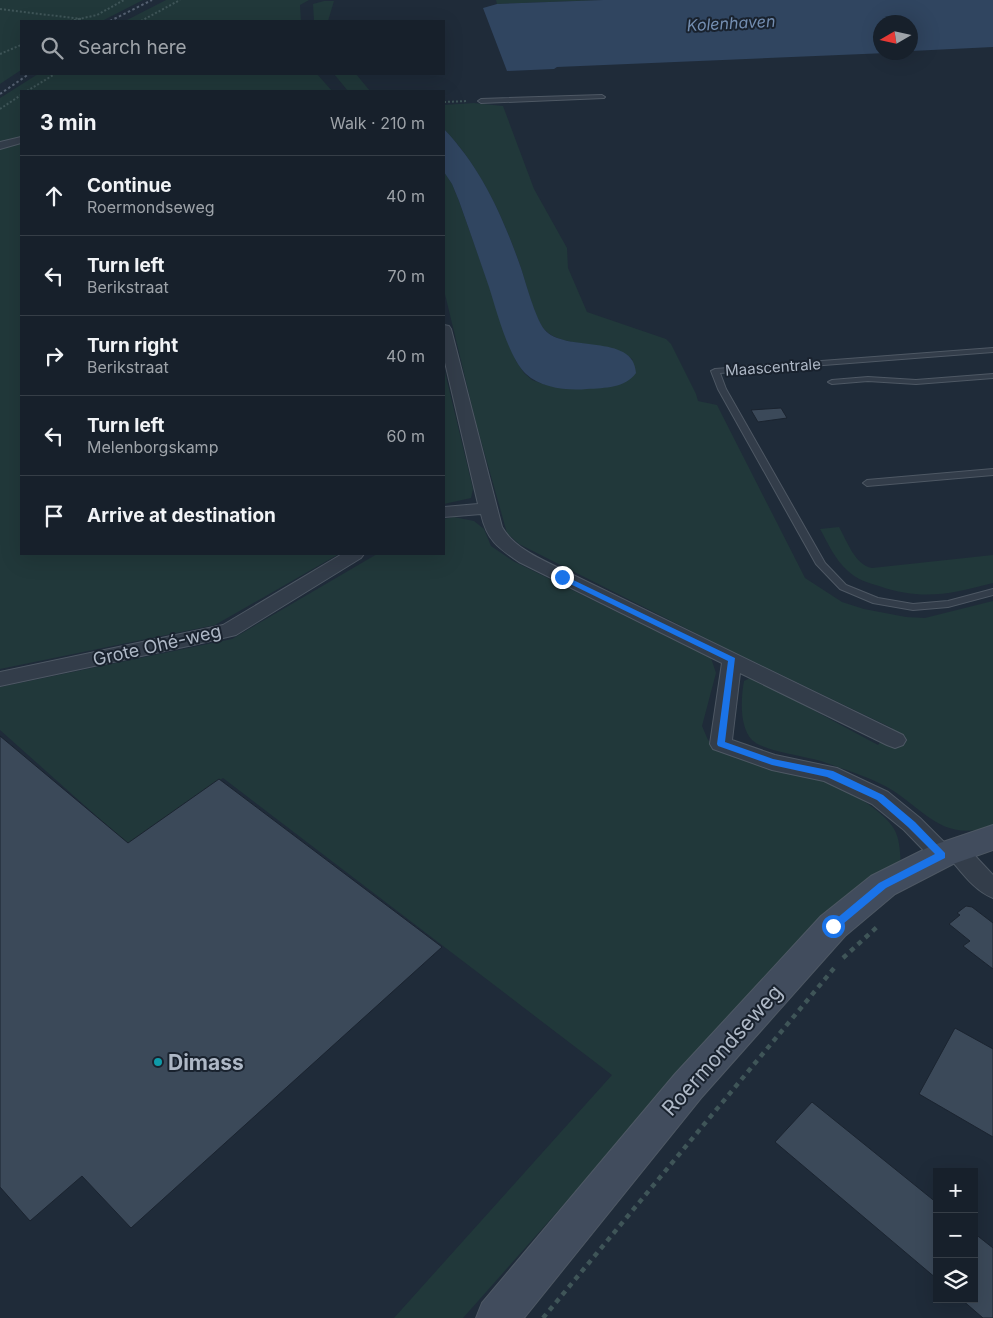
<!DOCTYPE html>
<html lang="en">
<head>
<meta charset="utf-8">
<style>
  body { margin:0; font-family:Inter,sans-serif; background:#202833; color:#f1f3f6 }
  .controls { position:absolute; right:15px; bottom:15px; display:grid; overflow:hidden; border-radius:0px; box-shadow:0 5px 20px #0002 }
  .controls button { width:45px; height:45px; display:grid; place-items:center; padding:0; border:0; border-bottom:1px solid #363e47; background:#17202b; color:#f1f3f6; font:25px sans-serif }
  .compass { position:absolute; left:873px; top:15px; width:45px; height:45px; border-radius:50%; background:#17202b; box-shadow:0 5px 20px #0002; rotate:261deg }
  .stop { position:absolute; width:15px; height:15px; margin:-11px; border:4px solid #1a73e8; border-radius:50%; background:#fff }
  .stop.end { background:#1a73e8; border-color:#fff; box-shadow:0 1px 5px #0008 }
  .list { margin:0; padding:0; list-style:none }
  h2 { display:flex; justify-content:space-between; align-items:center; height:65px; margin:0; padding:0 20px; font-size:21px }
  h2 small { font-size:16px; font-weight:400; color:#9ea3a9 }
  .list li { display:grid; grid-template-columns:32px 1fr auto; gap:15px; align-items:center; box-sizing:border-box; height:80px; padding:0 20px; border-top:1px solid #363e47 }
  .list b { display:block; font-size:19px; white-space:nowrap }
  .list p { margin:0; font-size:16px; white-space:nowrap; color:#9ea3a9 }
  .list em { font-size:16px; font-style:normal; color:#9ea3a9 }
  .icon { flex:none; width:28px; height:28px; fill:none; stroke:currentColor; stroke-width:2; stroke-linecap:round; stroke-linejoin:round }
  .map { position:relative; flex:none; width:993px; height:1318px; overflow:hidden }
  .search { position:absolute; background:#17202b; box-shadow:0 5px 20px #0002; left:20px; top:20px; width:425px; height:55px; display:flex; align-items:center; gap:12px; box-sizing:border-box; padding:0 18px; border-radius:0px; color:#9ea3a9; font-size:19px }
  .panel { position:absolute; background:#17202b; box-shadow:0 5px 20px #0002; left:20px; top:90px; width:425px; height:465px; border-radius:0px }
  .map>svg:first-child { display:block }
  .green { fill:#21383a }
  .water { fill:#304560 }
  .building { fill:#3b4959; stroke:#1b2430 }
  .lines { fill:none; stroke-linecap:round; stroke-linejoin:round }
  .lane-casing { stroke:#4e5864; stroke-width:2 }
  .street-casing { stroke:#4e5864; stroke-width:2 }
  .secondary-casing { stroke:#4e5864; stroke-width:2 }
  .path-far1 { stroke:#3f5558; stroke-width:2; stroke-dasharray:2 2; stroke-linecap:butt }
  .path { stroke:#3f5558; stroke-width:4.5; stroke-dasharray:5 5; stroke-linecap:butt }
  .lane { fill:#333d4a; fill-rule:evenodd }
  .street { fill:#333d4a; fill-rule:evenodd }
  .secondary { fill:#414c5d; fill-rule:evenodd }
  .rail { stroke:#556171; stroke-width:2; stroke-dasharray:2.5 2.5; stroke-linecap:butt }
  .route { fill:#1a73e8 }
  .culture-dot { fill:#0f9aa8; stroke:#19222e; stroke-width:2 }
  .labels { text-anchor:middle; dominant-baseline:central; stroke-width:4; stroke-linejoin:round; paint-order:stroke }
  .far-street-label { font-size:15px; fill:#aeb8c6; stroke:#19222e }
  .far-water-label { font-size:16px; font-style:italic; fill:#748eb1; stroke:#19222e }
  .street-label { font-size:18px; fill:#aeb8c6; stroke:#19222e }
  .near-street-label { font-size:21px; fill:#aeb8c6; stroke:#19222e }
  .near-poi-label { font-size:21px; font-weight:bold; fill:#aeb8c6; stroke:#19222e; text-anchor:start }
</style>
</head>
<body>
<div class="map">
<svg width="993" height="1318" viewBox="0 0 993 1318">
  <rect width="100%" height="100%" fill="#1f2b39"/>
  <path class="green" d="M0,0h143l-41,21h-81v49l-21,14z
    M166,0h143l-9,5 1,16h-176z
    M496,0h107l-106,4z
    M324,1h10l-6,20h-14l-1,-17z
    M38,74h279l15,17h-311v463h318l-124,71 -215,44v-571z
    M334,74h22l14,17h-22z
    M474,103l29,3 31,83 33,59 1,20 19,44 79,27 5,5 25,50 2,7 19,4 88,173 37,24 22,7 42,8 19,1 68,-17v225c-53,18 -69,-19 -108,-40 -21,-11 -43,-17 -64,-25 -17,-5 -58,-10 -69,-21 -13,-14 -11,-42 -8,-59l8,-4 126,68 14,-17 -167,-80 -206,-104 -12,-11 -31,-110 -32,-133v-118l8,12 7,17 57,160 8,12 8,7 14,5 87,-25c-25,-23 -69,-9 -89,-31 -9,-10 -19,-49 -24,-64 -18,-50 -39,-97 -76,-136v-24z
    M444,368l29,121 -2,9 -27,6z
    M454,517l20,4 10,8 7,17 22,15 198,97 5,15 -14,53 6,14 17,12 107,30c16,8 58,33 64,51 4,9 4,21 5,31l-139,117 -299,337h-69l218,-243 -389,-297 -93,68 -130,-116v-43l232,-48 145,-85h67v-35z
    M839,527c8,14 16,38 33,41l121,-13v28c-43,11 -70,18 -114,3 -11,-3 -23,-7 -31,-15 -13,-11 -20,-28 -28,-42z"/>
  <path class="water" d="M603,0h390v47l-82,4 -1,-29h-30v30l7,1 -330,14 -3,2 -47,2 -24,-63 14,-4z
    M444,129c38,40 59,88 77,139 5,15 14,49 23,61 20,25 90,3 92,44 -11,15 -31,15 -49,16 -19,2 -46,-1 -61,-15 -17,-15 -30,-65 -37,-87 -10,-29 -20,-58 -30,-86l-7,-17 -8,-12z"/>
  <path class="building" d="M781,408l6,10 -29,4 -7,-12z
    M0,736l128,107 91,-64 223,168 -311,281 -49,-52 -52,45 -30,-34z
    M966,906l6,1 21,16v46l-30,-23 7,-5 -21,-17 11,-9 -3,-2z
    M955,1028l38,21v88l-74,-43z
    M812,1102l125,101v76l-162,-137z
    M974,1233l19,15v70h-10l-22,-19h13z"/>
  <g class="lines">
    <g class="lane-casing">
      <path id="lane" d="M602,95l3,2 -1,1 -123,5 -3,-2 3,-2z
        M993,348v4l-273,21 6,16 99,174 21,22 32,13 35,6 35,-3 45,-12v6l-45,12 -35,3 -40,-7 -33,-14 -24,-25 -98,-175 -7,-18 4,-2z
        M993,374v4l-77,6 -48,-3 -36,3 -4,-2 4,-2 36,-3 48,3z
        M993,469v6l-126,11 -4,-3 4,-3z"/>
    </g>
    <g class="street-casing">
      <path id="street" d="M21,137v6l-21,6v-7z
        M444,325l5,1 2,3 51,198c13,23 44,34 67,46l334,162 3,5 -3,5 -8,3 -8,-3 -147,-72 -8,67 43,15 62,13 51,24 32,26 27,27 9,-4 8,3 29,31v23c-18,-7 -30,-24 -42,-38l-9,4 -8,-3 -30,-31 -32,-26 -48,-23 -52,-11 -59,-21 -3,-5 12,-81 -203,-101c-22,-15 -32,-22 -38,-48l-37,3v-10l34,-3 -34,-146z
        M342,554h22l-3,4 -125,77 -43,10 -193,41v-14l223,-47z"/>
    </g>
    <g class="secondary-casing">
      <path id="secondary" d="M993,825v25l-40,14 -58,30 -50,42 -144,162 -177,220h-48l6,-15 193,-229 146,-158 50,-40 60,-30z"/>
    </g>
    <path class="path-far1" d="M0,9l81,10
      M70,21l27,-6 27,-15
      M141,21l39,-21
      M0,54l21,-9
      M27,91l28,-17
      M444,102l24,-1
      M0,109l21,-14"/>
    <path class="path" d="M843,958l34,-31
      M543,1318l292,-351"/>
    <use href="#lane" class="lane"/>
    <use href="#street" class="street"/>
    <use href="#secondary" class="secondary"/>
    <path class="rail" d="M110,21l42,-21
      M0,94l29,-20"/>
  </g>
  <path class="route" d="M560,576h5l170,82 -10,84 48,17 60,12 50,24 32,27 30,31v5l-59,30 -49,41h-7v-5l49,-41 56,-29 -27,-27 -31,-27 -50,-23 -55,-12 -54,-19 -1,-2 11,-83 -168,-82z"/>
  <circle class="culture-dot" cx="158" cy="1062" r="5"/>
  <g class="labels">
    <g class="far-street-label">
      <text transform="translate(773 367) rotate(-4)">Maascentrale</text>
    </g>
    <g class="far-water-label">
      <text transform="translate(731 23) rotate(-3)">Kolenhaven</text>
    </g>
    <g class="street-label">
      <text transform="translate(157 645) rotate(-13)">Grote Ohé-weg</text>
    </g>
    <g class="near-street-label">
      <text transform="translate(722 1050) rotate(-48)">Roermondseweg</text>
    </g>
    <g class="near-poi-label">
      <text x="168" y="1062">Dimass</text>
    </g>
  </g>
</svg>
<div class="controls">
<button>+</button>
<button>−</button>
<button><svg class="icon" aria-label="layers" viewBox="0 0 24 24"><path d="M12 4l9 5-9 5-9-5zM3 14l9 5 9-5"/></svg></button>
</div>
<svg class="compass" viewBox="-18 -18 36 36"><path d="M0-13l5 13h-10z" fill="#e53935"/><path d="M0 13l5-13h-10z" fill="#9ea3a9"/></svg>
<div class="stop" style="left:833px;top:926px"></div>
<div class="stop end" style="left:562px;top:577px"></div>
<div class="search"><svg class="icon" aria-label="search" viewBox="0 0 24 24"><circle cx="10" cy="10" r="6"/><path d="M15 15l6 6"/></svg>Search here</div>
<section class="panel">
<h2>3 min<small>Walk · 210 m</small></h2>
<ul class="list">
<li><svg class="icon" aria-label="ahead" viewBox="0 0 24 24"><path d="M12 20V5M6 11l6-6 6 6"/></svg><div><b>Continue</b><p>Roermondseweg</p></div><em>40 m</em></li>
<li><svg class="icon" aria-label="left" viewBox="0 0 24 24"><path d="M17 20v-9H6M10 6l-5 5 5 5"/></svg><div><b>Turn left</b><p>Berikstraat</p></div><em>70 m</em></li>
<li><svg class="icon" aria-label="right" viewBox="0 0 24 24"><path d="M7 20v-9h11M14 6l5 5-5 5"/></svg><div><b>Turn right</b><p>Berikstraat</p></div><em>40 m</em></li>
<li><svg class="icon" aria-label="left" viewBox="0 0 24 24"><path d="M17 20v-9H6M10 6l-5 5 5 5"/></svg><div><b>Turn left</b><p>Melenborgskamp</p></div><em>60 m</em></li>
<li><svg class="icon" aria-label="arrive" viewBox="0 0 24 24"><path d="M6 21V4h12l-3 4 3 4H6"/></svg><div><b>Arrive at destination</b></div></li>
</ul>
</section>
</div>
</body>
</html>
